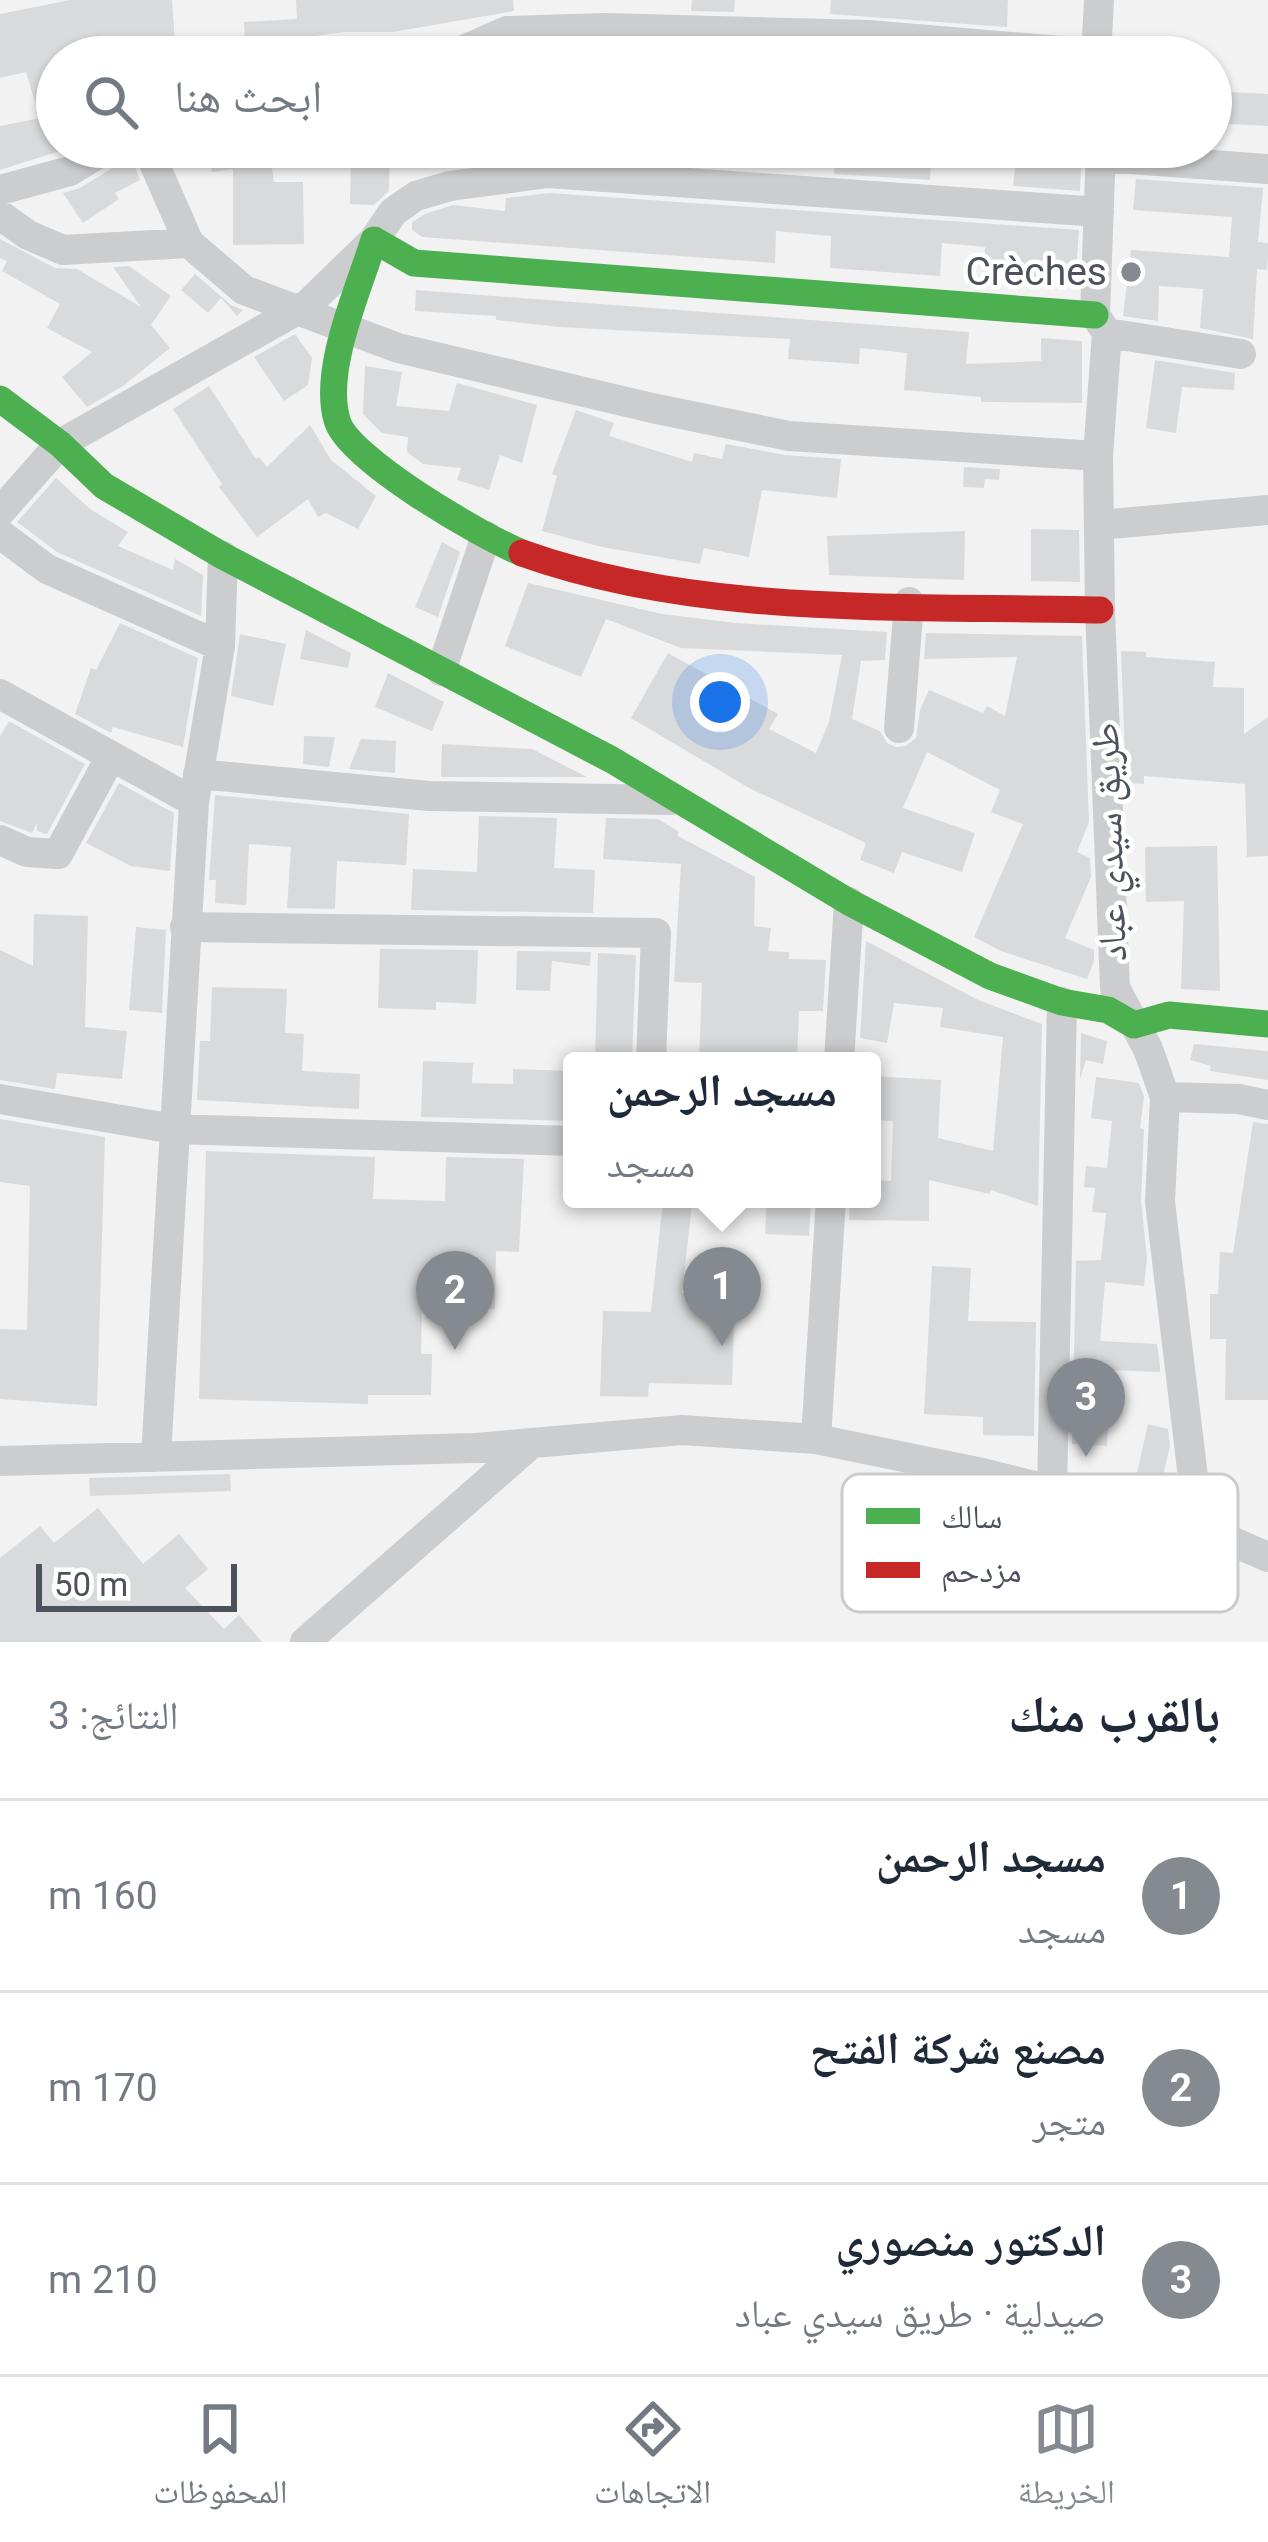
<!DOCTYPE html>
<html lang="ar">
<head>
<meta charset="utf-8">
<style>
  body { margin:0; font-family:Roboto,"Noto Naskh Arabic",sans-serif; background:#f2f2f3; color:#1f2937; direction:rtl }
  .scale { position:absolute; left:36px; bottom:30px; width:201px; box-sizing:border-box; padding-left:12px; border:6px solid #4b525c; border-top:0; font-size:33px; line-height:42px; white-space:nowrap; color:#4b525c; -webkit-text-stroke:9px #fff; paint-order:stroke }
  .you { position:absolute; left:720px; top:702px; width:42px; height:42px; margin:-30px; border:9px solid #fff; border-radius:50%; background:#1a73e8; box-shadow:0 0 0 18px #1a73e833 }
  .badge { display:grid; place-items:center; width:78px; height:78px; border-radius:50%; background:#858a90; color:#fff; font-size:39px; font-weight:700 }
  .pin { position:absolute; translate:-50% -99px; filter:drop-shadow(0 3px 6px #0008) }
  .pin::after { content:''; position:absolute; top:63px; width:42px; height:36px; background:inherit; clip-path:polygon(0 0,100% 0,50% 100%) }
  .popup { position:absolute; left:563px; top:1052px; width:318px; height:156px; box-sizing:border-box; display:grid; place-content:center; border-radius:12px; background:#fff; filter:drop-shadow(0 3px 9px #0005); font-size:39px; white-space:nowrap; color:#747a83 }
  .popup b { font-size:45px; color:#1f2937 }
  .popup::after { content:''; position:absolute; left:50%; top:100%; margin-left:-24px; border:24px solid transparent; border-top-color:#fff }
  .list { margin:0; padding:0; list-style:none }
  h2 { display:flex; justify-content:space-between; align-items:center; height:156px; margin:0; padding:0 48px; font-size:51px }
  h2 small { font-size:39px; font-weight:400; color:#747a83 }
  .list li { display:grid; grid-template-columns:78px 1fr auto; gap:36px; align-items:center; box-sizing:border-box; height:192px; padding:0 48px; border-top:3px solid #e0e1e3 }
  .list b { display:block; font-size:45px; white-space:nowrap }
  .list p { margin:0; font-size:39px; white-space:nowrap; color:#747a83 }
  .list em { font-size:39px; font-style:normal; color:#747a83 }
  .icon { flex:none; width:66px; height:66px; fill:none; stroke:currentColor; stroke-width:2; stroke-linecap:round; stroke-linejoin:round }
  .map { position:relative; flex:none; width:1268px; height:1642px; overflow:hidden; direction:ltr }
  .search { position:absolute; background:#fff; box-shadow:0 3px 9px #0004; left:36px; right:36px; top:36px; height:132px; display:flex; align-items:center; gap:30px; box-sizing:border-box; padding:0 42px; border-radius:66px; color:#747a83; font-size:45px }
  .sheet { height:732px; background:#fff }
  nav { display:flex; justify-content:space-around; align-items:center; box-sizing:border-box; height:168px; border-top:3px solid #e0e1e3; background:#fff; font-size:33px; color:#747a83 }
  nav a { display:grid; justify-items:center; gap:6px }
  nav .on { color:#858a90 }
  .map>svg:first-child { display:block }
  .building { fill:#d9dadb }
  .lines { fill:none; stroke-linecap:round; stroke-linejoin:round }
  .street { stroke:#cccdcf; stroke-width:30 }
  .fast { stroke:#4caf50; stroke-width:27 }
  .jam { stroke:#c62828; stroke-width:27 }
  .poi-dot { fill:#858a90; stroke:#fff; stroke-width:4.5 }
  .labels { text-anchor:middle; dominant-baseline:central; stroke-width:9; stroke-linejoin:round; paint-order:stroke }
  .poi-label { font-size:39px; fill:#4b525c; stroke:#fff; text-anchor:end }
  .street-label { font-size:39px; fill:#4b525c; stroke:#fff }
  .key { fill:#fff; stroke:#c9cbce; stroke-width:3 }
  .key-label { font-size:33px; fill:#4b525c }
</style>
</head>
<body>
<div class="map">
<svg width="1268" height="1642" viewBox="0 0 1268 1642">
  <rect width="100%" height="100%" fill="#f2f2f2"/>
  <path class="building" d="M70,0h102l4,57h-34l-1,-8 -40,8h-44v90h15l-72,23v-44l40,-8 -14,-46 -26,6v-64z
    M296,0h217l1,11 -121,21h-49l-48,6 -13,3 -3,16h-34l-2,-35 53,-3z
    M692,0h43l-1,12 -43,-1z
    M831,0h177l-1,27 -177,-13z
    M1211,91l57,3v32l-57,-3z
    M207,147h83l1,11 -20,4 3,20h29l1,62 -71,1v-76l-21,3z
    M351,147h39l-1,44 -15,14 -24,-1z
    M510,147h234l-2,20 -193,-13 -40,4z
    M836,147h96l-2,33 -96,-6z
    M1017,147h65l-2,44 -67,-5z
    M128,149l12,31 -25,13 4,6 -36,24 -20,-30 17,-5 39,-24z
    M1136,179l127,9 -5,54 10,1v13l-1,14 -10,-1 -4,70 -53,-11 3,-39 -44,-3 -1,35 -35,-5 8,-66 98,7 3,-40 -99,-7z
    M549,193l530,37 -4,56 -92,-7 2,-32 -43,-4 -2,33 -110,-8 1,-32 -55,-5 -1,32 -353,-26 -10,-7v-8l13,-8 28,-9 52,6 1,-13z
    M0,239l55,29 22,1 64,38 -28,-40 16,-1 42,30 -20,29 19,23 -47,38 -36,21 -25,-30 30,-25 -45,-24 13,-24 -58,-33 5,-10 -7,-3z
    M195,274l36,31 12,5 -6,6 -16,-18 -13,15 -27,-23z
    M416,290l553,42 -3,32 75,-3v-23l41,3v62l-101,-1v-5l-77,-7 3,-37 -47,-5 -1,16 -71,-5 2,-20 -231,-12 -63,-7v-4l-81,-5z
    M295,334l17,24 -4,27 -24,16 -30,-44z
    M1155,360l80,13 -1,17 -52,-3 -6,46 -30,-5z
    M365,366l37,6 -6,34 53,5 8,-28 80,22 -15,58 -22,-8 -11,35 -32,-10 4,-12 -38,-4 -16,-12 1,-15 -26,-4 -19,-19z
    M209,386l47,73 3,-2 8,10 43,-42 21,35 45,36 -18,33 -32,-16 -8,4 -10,-18 -51,38 -38,-50 3,-3 -49,-75z
    M576,410l38,13 -5,13 83,26 2,-9 28,6 4,-15 59,11 56,4 -4,39 -75,-8 -13,67 -45,-9 -4,16 -98,-17 -60,-16 15,-55 -5,-2z
    M964,467l36,2 -1,11 -14,-1 -1,9 -21,-1z
    M56,478l34,31 38,23 -10,14 55,24 2,-11 28,16 -2,41 -144,-64 -40,-30z
    M1031,529l48,1 1,52 -49,-1z
    M965,531l-1,49 -135,-5 -2,-39z
    M442,542l18,10 -22,65 -23,-10z
    M528,583l134,31 74,9 151,9 -2,28 -24,1 -9,58 28,12 7,12 9,4 10,-1 10,-8 4,-28 9,-20 54,23 4,-7 18,10 12,-59 -93,2 2,-26 156,3 7,186 -12,30 13,6 1,19 -26,61 29,12v11l-7,18 -86,-28 -27,-14 49,-113 -32,-12 9,-22 -73,-38 -24,56 72,25 -13,39 -60,-20 -8,21 -34,-13 6,-17 -117,-55 -118,-70 37,-65 110,61 -9,15 47,24 13,-31 13,-67 -161,-7 -75,-29 -25,58 -76,-31z
    M120,623l78,35 -15,89 -70,-20 -2,6 -36,-19 16,-46 5,2z
    M306,630l45,23 -3,15 -48,-9z
    M240,634l46,10 -13,62 -42,-10z
    M1121,651l25,1v5l69,5 -2,25 31,1v46l24,-17v139l-21,1 -2,-73 -101,-8v8l-18,-1z
    M388,673l56,29 -12,29 -57,-24z
    M9,721l76,43 -38,70 -10,-3v-8l-5,10 -32,-12v-85z
    M304,736l31,1 -6,30 -26,-3z
    M361,739l35,2 -1,32 -46,-4z
    M442,744l90,5 55,28h-146z
    M119,783l55,30 -4,58 -39,-5 -45,-23z
    M215,795l194,19 -3,51 -69,-4 -2,48 -48,-1 4,-61 -42,-3 -3,61 -31,-2 1,-23h-7z
    M479,816l78,2 -3,50 41,2 -2,43 -182,-3 2,-41 64,3z
    M606,818l52,1 20,12v5l77,41 -1,49 17,2 -3,23 21,1v7l37,1 -3,51h-24l-2,47 -56,-2v5h-42l3,-78 -28,-1 7,-118 -78,-5z
    M1217,846l3,145 -39,-2 3,-88 -38,1 -1,-55z
    M34,914l54,2 -3,111 42,4 -5,48 -65,-6 -2,16 -55,-9v-130l33,16z
    M136,927l30,3 -4,83 -33,-3z
    M866,941l112,59 64,24 -4,182 -47,-16 -1,4 -61,-14v41l-80,-1 1,-21h22v-19l19,1 2,-60 -21,-1v-44l69,4 -3,58 55,13 10,-114 -63,-10 3,-19 -49,-5 -7,40 -27,-5z
    M380,949l98,1 -2,54 -40,-2v8l-58,-2z
    M517,951l74,1 -1,14 -38,-5 -2,30 -34,-1z
    M598,953l38,2 -4,106h-37z
    M212,987l75,2 -2,44 19,1 -2,37 58,3 -1,35 -162,-9 3,-59h10z
    M1081,1033l26,8 -4,23 -17,-4 -6,19z
    M1194,1044l74,7v29l-58,-9 1,-5 -21,-6z
    M423,1061l50,2 -1,20 41,1v-15l59,2v50l-151,-4z
    M1096,1077l43,6 5,14 -4,31 4,1 -3,72 6,56 -3,29 -39,-4 -5,59 57,3 3,22v6l-49,-2 -4,76 -35,-2 4,-183 25,-1 5,-47 -14,-1 3,-24 -11,-1 2,-21 21,2 5,-47 -21,-3z
    M0,1119l105,18 -8,269 -97,-7v-70l27,1 3,-144 -30,-4z
    M1253,1122l15,2v276h-43l1,-61h-16v-45h8l2,-42 13,1z
    M206,1151l169,6 -2,42 72,2 1,-44 78,2 -5,93 -23,-1 -1,58 -73,-3 -1,48h11l-1,41h-63v9l-169,-5z
    M767,1199h44l-2,37 -44,-2z
    M663,1201l29,4 -10,88 53,2 -3,90 -83,-2 -1,14 -48,-1 3,-85 48,1z
    M932,1266l39,2 -3,53 68,1 -2,114 -51,-1v-18l-59,-3z
    M1148,1424l20,5 2,17 -10,42 -25,-6z
    M230,1474l1,17 -141,5 -1,-18z
    M98,1508l45,56 36,-30 29,35 -23,19 39,41 15,-14 23,27h-262v-84l40,-32 14,17z"/>
  <g class="lines">
    <path class="street" d="M299,57l45,-6h117l46,-20 98,-3 263,7 228,19
      M1096,57l3,-57
      M147,147l42,96
      M1101,147l-6,168 12,18 -9,123 2,154 15,378 33,61 17,48 -5,105 39,325
      M1102,157l166,12
      M0,190l70,-19 39,-24
      M0,215l28,20 35,15 126,-7 55,47 154,58 254,60 137,28 309,20
      M1107,333l134,21
      M0,512l60,-68 248,-140 66,-64 19,-28 23,-16 34,-10 98,-13 551,39
      M1099,525l169,-15
      M0,534l47,35 173,77
      M441,671l45,-135
      M0,694l194,108
      M899,728l10,-126
      M198,774l231,22 242,4
      M0,840l27,12 31,2 52,-96
      M185,927l471,6 -5,128
      M839,1061l10,-159
      M1165,1097l74,2 29,6
      M0,1099l174,30 398,12
      M816,1439l15,-240
      M156,1457l38,-655 26,-156 3,-90
      M0,1461l475,-13 207,-18 134,9 166,34 217,54 69,30
      M1052,1492l10,-490
      M305,1642l227,-199"/>
    <path class="fast" d="M0,399l60,45 44,42 119,70 389,204 237,142 141,74 72,26 46,8 26,15 35,-10 99,9
      M522,553c-39,-16 -175,-94 -185,-133 -15,-51 22,-131 37,-180l40,23 681,52"/>
    <path class="jam" d="M522,553c182,65 388,52 578,57"/>
  </g>
  <circle class="poi-dot" cx="1131" cy="272" r="12"/>
  <g class="labels">
    <g class="poi-label">
      <text x="1107" y="272">Crèches</text>
    </g>
    <g class="street-label">
      <text transform="translate(1109 842) rotate(-92)">طريق سيدي عباد</text>
    </g>
  </g>
  <rect x="842" y="1474" width="396" height="138" rx="18" class="key"/>
  <rect x="866" y="1508" width="54" height="16" fill="#4caf50"/>
  <rect x="866" y="1562" width="54" height="16" fill="#c62828"/>
  <g class="key-label">
    <text x="941" y="1528">سالك</text>
    <text x="941" y="1582">مزدحم</text>
  </g>
</svg>
<div class="scale">50 m</div>
<div class="you"></div>
<div class="pin badge" style="left:722px;top:1346px">1</div>
<div class="popup"><b>مسجد الرحمن</b>مسجد</div>
<div class="pin badge" style="left:455px;top:1350px">2</div>
<div class="pin badge" style="left:1086px;top:1457px">3</div>
<div class="search"><svg class="icon" aria-label="search" viewBox="0 0 24 24"><circle cx="10" cy="10" r="6"/><path d="M15 15l6 6"/></svg>ابحث هنا</div>
</div>
<section class="sheet">
<h2>بالقرب منك<small>النتائج: 3</small></h2>
<ul class="list">
<li><span class="badge">1</span><div><b>مسجد الرحمن</b><p>مسجد</p></div><em>160 m</em></li>
<li><span class="badge">2</span><div><b>مصنع شركة الفتح</b><p>متجر</p></div><em>170 m</em></li>
<li><span class="badge">3</span><div><b>الدكتور منصوري</b><p>صيدلية · طريق سيدي عباد</p></div><em>210 m</em></li>
</ul>
</section>
<nav>
<a class="on"><svg class="icon" aria-label="map" viewBox="0 0 24 24"><path d="M3 6l6-2 6 2 6-2v14l-6 2-6-2-6 2zM9 4v14M15 6v14"/></svg>الخريطة</a>
<a><svg class="icon" aria-label="directions" viewBox="0 0 24 24"><path d="M12 3l9 9-9 9-9-9zM9 14v-3h6M13 9l2 2-2 2"/></svg>الاتجاهات</a>
<a><svg class="icon" aria-label="saved" viewBox="0 0 24 24"><path d="M7 4h10v16l-5-4-5 4z"/></svg>المحفوظات</a>
</nav>
</body>
</html>
